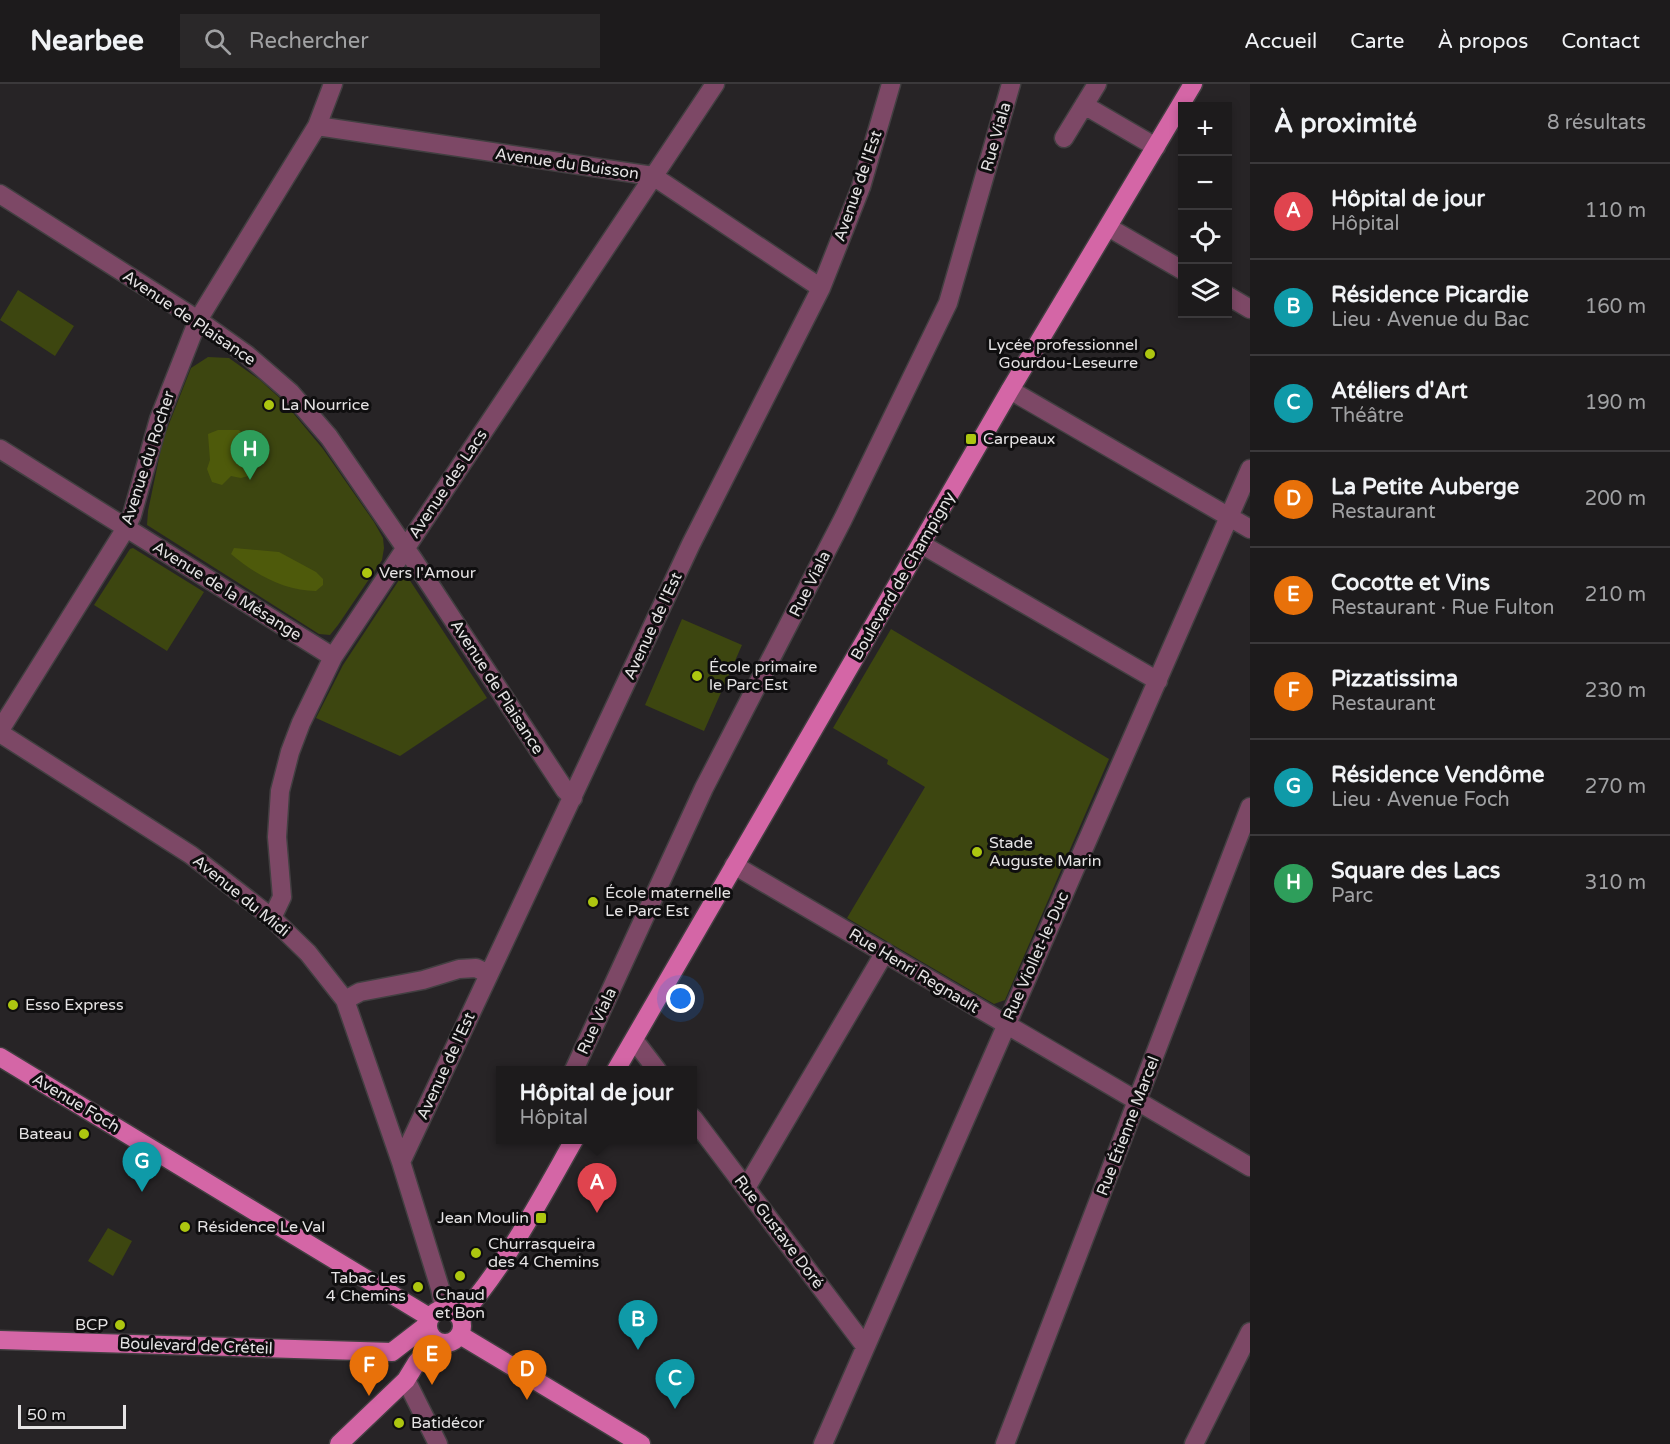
<!DOCTYPE html>
<html lang="fr">
<head>
<meta charset="utf-8">
<style>
  body { margin:0; font-family:"Varela Round",sans-serif; background:#2a2829; color:#f1f3f6 }
  .controls { position:absolute; right:18px; top:18px; display:grid; overflow:hidden; border-radius:0px; box-shadow:0 3px 9px #0003 }
  .controls button { width:54px; height:54px; display:grid; place-items:center; padding:0; border:0; border-bottom:2px solid #3b393b; background:#1d1b1c; color:#f1f3f6; font:30px sans-serif }
  .scale { position:absolute; left:18px; bottom:15px; width:108px; box-sizing:border-box; padding-left:6px; border:3px solid #e5e3e4; border-top:0; font-size:16px; line-height:21px; white-space:nowrap; color:#e5e3e4; -webkit-text-stroke:4px #0f0e0f; paint-order:stroke }
  .you { position:absolute; left:681px; top:915px; width:21px; height:21px; margin:-15px; border:4px solid #fff; border-radius:50%; background:#1a73e8; box-shadow:0 0 0 9px #1a73e833 }
  .badge { display:grid; place-items:center; width:39px; height:39px; border-radius:50%; background:#adc610; color:#fff; font-size:20px; font-weight:700 }
  .pin { position:absolute; translate:-50% -50px; filter:drop-shadow(0 2px 3px #0008) }
  .pin::after { content:''; position:absolute; top:32px; width:21px; height:18px; background:inherit; clip-path:polygon(0 0,100% 0,50% 100%) }
  .popup { position:absolute; left:496px; top:982px; width:201px; height:78px; box-sizing:border-box; display:grid; place-content:center; border-radius:0px; background:#1d1b1c; filter:drop-shadow(0 2px 4px #0005); font-size:20px; white-space:nowrap; color:#a0a1a3 }
  .popup b { font-size:22px; color:#f1f3f6 }
  .popup::after { content:''; position:absolute; left:50%; top:100%; margin-left:-12px; border:12px solid transparent; border-top-color:#1d1b1c }
  .list { margin:0; padding:0; list-style:none }
  h2 { display:flex; justify-content:space-between; align-items:center; height:78px; margin:0; padding:0 24px; font-size:26px }
  h2 small { font-size:20px; font-weight:400; color:#a0a1a3 }
  .list li { display:grid; grid-template-columns:39px 1fr auto; gap:18px; align-items:center; box-sizing:border-box; height:96px; padding:0 24px; border-top:2px solid #3b393b }
  .list b { display:block; font-size:22px; white-space:nowrap }
  .list p { margin:0; font-size:20px; white-space:nowrap; color:#a0a1a3 }
  .list em { font-size:20px; font-style:normal; color:#a0a1a3 }
  .icon { flex:none; width:33px; height:33px; fill:none; stroke:currentColor; stroke-width:2; stroke-linecap:round; stroke-linejoin:round }
  .map { position:relative; flex:none; width:1250px; height:1360px; overflow:hidden }
  header { display:flex; align-items:center; gap:36px; box-sizing:border-box; height:84px; padding:0 30px; background:#1d1b1c; border-bottom:2px solid #3b393b }
  header strong { font-size:28px }
  nav { display:flex; gap:33px; margin-inline-start:auto; font-size:21px }
  .search { width:420px; height:54px; background:#2a2829; display:flex; align-items:center; gap:15px; box-sizing:border-box; padding:0 21px; border-radius:0px; color:#a0a1a3; font-size:22px }
  main { display:flex }
  aside { flex:1; background:#1d1b1c }
  .map>svg:first-child { display:block }
  .green { fill:#3d4610 }
  .water { fill:#4e5a0b }
  .lines { fill:none; stroke-linecap:round; stroke-linejoin:round }
  .minor-casing { stroke:#423f41; stroke-width:21 }
  .major-casing { stroke:#423f41; stroke-width:21 }
  .minor { stroke:#7d4866; stroke-width:18 }
  .major { stroke:#d466a6; stroke-width:18 }
  .poi-dot { fill:#adc610; stroke:#0f0e0f; stroke-width:2 }
  .labels { text-anchor:middle; dominant-baseline:central; stroke-width:6; stroke-linejoin:round; paint-order:stroke }
  .street-label { font-size:16px; fill:#e5e3e4; stroke:#0f0e0f }
  .poi-label { font-size:16px; fill:#e5e3e4; stroke:#0f0e0f; text-anchor:start }
</style>
</head>
<body>
<header>
<strong>Nearbee</strong>
<div class="search"><svg class="icon" aria-label="search" viewBox="0 0 24 24"><circle cx="10" cy="10" r="6"/><path d="M15 15l6 6"/></svg>Rechercher</div>
<nav><a>Accueil</a><a>Carte</a><a>À propos</a><a>Contact</a></nav>
</header>
<main>
<div class="map">
<svg width="1250" height="1360" viewBox="0 0 1250 1360">
  <rect width="100%" height="100%" fill="#272426"/>
  <path class="green" d="M18,206l56,36 -19,30 -55,-36z
    M208,273l21,1 31,22 24,22 39,47 51,73 9,16 1,10 -2,12 -44,65 -8,10 -11,-1 -172,-109 1,-14 15,-72 28,-71z
    M133,464l71,44 -37,59 -73,-46 36,-56z
    M407,492l80,122 -87,58 -84,-38 27,-53 58,-88z
    M682,535l60,26 -38,86 -59,-26z
    M891,545l218,130 -104,241 -11,4 -147,-86 78,-131 -38,-23 1,-4 -55,-32z
    M108,1144l24,13 -19,35 -25,-15z"/>
  <path class="water" d="M218,346h21l10,10 9,24 -6,11 -11,3 -10,-2 -9,9 -10,-3 -5,-13 3,-9 -2,-26z
    M234,464l45,4 37,20 7,7v6l-7,6c-31,0 -62,-17 -85,-37z"/>
  <g class="lines">
    <g class="minor-casing">
      <path id="minor" d="M1084,21l72,42
        M317,42l336,50 168,112
        M1064,54l33,-54
        M0,110l198,126 48,34 44,38 39,45 84,122 152,231 8,8
        M1108,143l74,43
        M1228,212l22,13
        M1010,306l240,139
        M0,365l333,208
        M921,460l237,137
        M0,646l126,-202 6,-13 27,-96 39,-99 119,-194 16,-42
        M0,649l191,122 81,63 36,35 37,47 56,162 39,126 4,20
        M734,781l516,302
        M272,834l10,-21 -5,-60 3,-46 10,-39 11,-29 32,-66 382,-573
        M345,916l15,-8 63,-12 36,-11 17,-1 13,6
        M634,956l23,30
        M574,986l130,-282 139,-269 105,-216 63,-219
        M693,1034l172,228
        M401,1078l290,-618 130,-256 40,-101 30,-103
        M746,1104l139,-236
        M406,1296l32,64
        M823,1360l427,-975
        M1005,1360l245,-637
        M1194,1360l56,-112"/>
    </g>
    <g class="major-casing">
      <path id="major" d="M0,973l429,260
        M616,986l394,-680 183,-306
        M428 1242a17 17 0 1 1 34 0a17 17 0 1 1-34 0Z
        M460,1233c46,-52 80,-117 114,-177
        M460,1251l181,109
        M0,1256l392,12 35,-27
        M339,1360l67,-64 11,-18 19,-21"/>
    </g>
    <use href="#minor" class="minor"/>
    <use href="#major" class="major"/>
  </g>
  <g class="poi-dot">
    <circle cx="1150" cy="270" r="6"/>
    <circle cx="269" cy="321" r="6"/>
    <rect x="965" y="349" width="12" height="12" rx="3"/>
    <circle cx="367" cy="489" r="6"/>
    <circle cx="697" cy="592" r="6"/>
    <circle cx="977" cy="768" r="6"/>
    <circle cx="593" cy="818" r="6"/>
    <circle cx="13" cy="921" r="6"/>
    <circle cx="84" cy="1050" r="6"/>
    <rect x="535" y="1128" width="12" height="12" rx="3"/>
    <circle cx="185" cy="1143" r="6"/>
    <circle cx="476" cy="1169" r="6"/>
    <circle cx="460" cy="1192" r="6"/>
    <circle cx="418" cy="1203" r="6"/>
    <circle cx="120" cy="1241" r="6"/>
    <circle cx="399" cy="1339" r="6"/>
  </g>
  <g class="labels">
    <g class="street-label">
      <text transform="translate(996 53) rotate(-74)">Rue Viala</text>
      <text transform="translate(567 80) rotate(8)">Avenue du Buisson</text>
      <text transform="translate(858 102) rotate(-71)">Avenue de l'Est</text>
      <text transform="translate(189 234) rotate(34)">Avenue de Plaisance</text>
      <text transform="translate(148 374) rotate(-72)">Avenue du Rocher</text>
      <text transform="translate(448 400) rotate(-56)">Avenue des Lacs</text>
      <text transform="translate(903 492) rotate(-60)">Boulevard de Champigny</text>
      <text transform="translate(810 500) rotate(-63)">Rue Viala</text>
      <text transform="translate(227 507) rotate(32)">Avenue de la Mésange</text>
      <text transform="translate(653 542) rotate(-65)">Avenue de l'Est</text>
      <text transform="translate(497 603) rotate(57)">Avenue de Plaisance</text>
      <text transform="translate(241 812) rotate(39)">Avenue du Midi</text>
      <text transform="translate(1036 872) rotate(-66)">Rue Viollet-le-Duc</text>
      <text transform="translate(914 887) rotate(31)">Rue Henri Regnault</text>
      <text transform="translate(597 937) rotate(-65)">Rue Viala</text>
      <text transform="translate(446 982) rotate(-65)">Avenue de l'Est</text>
      <text transform="translate(76 1019) rotate(31)">Avenue Foch</text>
      <text transform="translate(1128 1042) rotate(-69)">Rue Étienne Marcel</text>
      <text transform="translate(779 1148) rotate(53)">Rue Gustave Doré</text>
      <text transform="translate(196 1262) rotate(2)">Boulevard de Créteil</text>
    </g>
    <g class="poi-label">
      <text x="1138" y="261" text-anchor="end">Lycée professionnel<tspan x="1138" dy="18">Gourdou-Leseurre</tspan></text>
      <text x="281" y="321">La Nourrice</text>
      <text x="983" y="355">Carpeaux</text>
      <text x="379" y="489">Vers l'Amour</text>
      <text x="709" y="583">École primaire<tspan x="709" dy="18">le Parc Est</tspan></text>
      <text x="989" y="759">Stade<tspan x="989" dy="18">Auguste Marin</tspan></text>
      <text x="605" y="809">École maternelle<tspan x="605" dy="18">Le Parc Est</tspan></text>
      <text x="25" y="921">Esso Express</text>
      <text x="72" y="1050" text-anchor="end">Bateau</text>
      <text x="529" y="1134" text-anchor="end">Jean Moulin</text>
      <text x="197" y="1143">Résidence Le Val</text>
      <text x="488" y="1160">Churrasqueira<tspan x="488" dy="18">des 4 Chemins</tspan></text>
      <text x="406" y="1194" text-anchor="end">Tabac Les<tspan x="406" dy="18">4 Chemins</tspan></text>
      <text x="460" y="1211" text-anchor="middle">Chaud<tspan x="460" dy="18">et Bon</tspan></text>
      <text x="108" y="1241" text-anchor="end">BCP</text>
      <text x="411" y="1339">Batidécor</text>
    </g>
  </g>
</svg>
<div class="controls">
<button>+</button>
<button>−</button>
<button><svg class="icon" aria-label="locate" viewBox="0 0 24 24"><circle cx="12" cy="12" r="6"/><path d="M12 2v4M12 18v4M2 12h4M18 12h4"/></svg></button>
<button><svg class="icon" aria-label="layers" viewBox="0 0 24 24"><path d="M12 4l9 5-9 5-9-5zM3 14l9 5 9-5"/></svg></button>
</div>
<div class="scale">50 m</div>
<div class="you"></div>
<div class="pin badge" style="left:597px;top:1129px;background:#e0444e">A</div>
<div class="popup"><b>Hôpital de jour</b>Hôpital</div>
<div class="pin badge" style="left:638px;top:1266px;background:#0f9aa8">B</div>
<div class="pin badge" style="left:675px;top:1325px;background:#0f9aa8">C</div>
<div class="pin badge" style="left:527px;top:1316px;background:#e8710a">D</div>
<div class="pin badge" style="left:432px;top:1301px;background:#e8710a">E</div>
<div class="pin badge" style="left:369px;top:1312px;background:#e8710a">F</div>
<div class="pin badge" style="left:142px;top:1108px;background:#0f9aa8">G</div>
<div class="pin badge" style="left:250px;top:396px;background:#2e9e5b">H</div>
</div>
<aside>
<h2>À proximité<small>8 résultats</small></h2>
<ul class="list">
<li><span class="badge" style="background:#e0444e">A</span><div><b>Hôpital de jour</b><p>Hôpital</p></div><em>110 m</em></li>
<li><span class="badge" style="background:#0f9aa8">B</span><div><b>Résidence Picardie</b><p>Lieu · Avenue du Bac</p></div><em>160 m</em></li>
<li><span class="badge" style="background:#0f9aa8">C</span><div><b>Atéliers d'Art</b><p>Théâtre</p></div><em>190 m</em></li>
<li><span class="badge" style="background:#e8710a">D</span><div><b>La Petite Auberge</b><p>Restaurant</p></div><em>200 m</em></li>
<li><span class="badge" style="background:#e8710a">E</span><div><b>Cocotte et Vins</b><p>Restaurant · Rue Fulton</p></div><em>210 m</em></li>
<li><span class="badge" style="background:#e8710a">F</span><div><b>Pizzatissima</b><p>Restaurant</p></div><em>230 m</em></li>
<li><span class="badge" style="background:#0f9aa8">G</span><div><b>Résidence Vendôme</b><p>Lieu · Avenue Foch</p></div><em>270 m</em></li>
<li><span class="badge" style="background:#2e9e5b">H</span><div><b>Square des Lacs</b><p>Parc</p></div><em>310 m</em></li>
</ul>
</aside>
</main>
</body>
</html>
